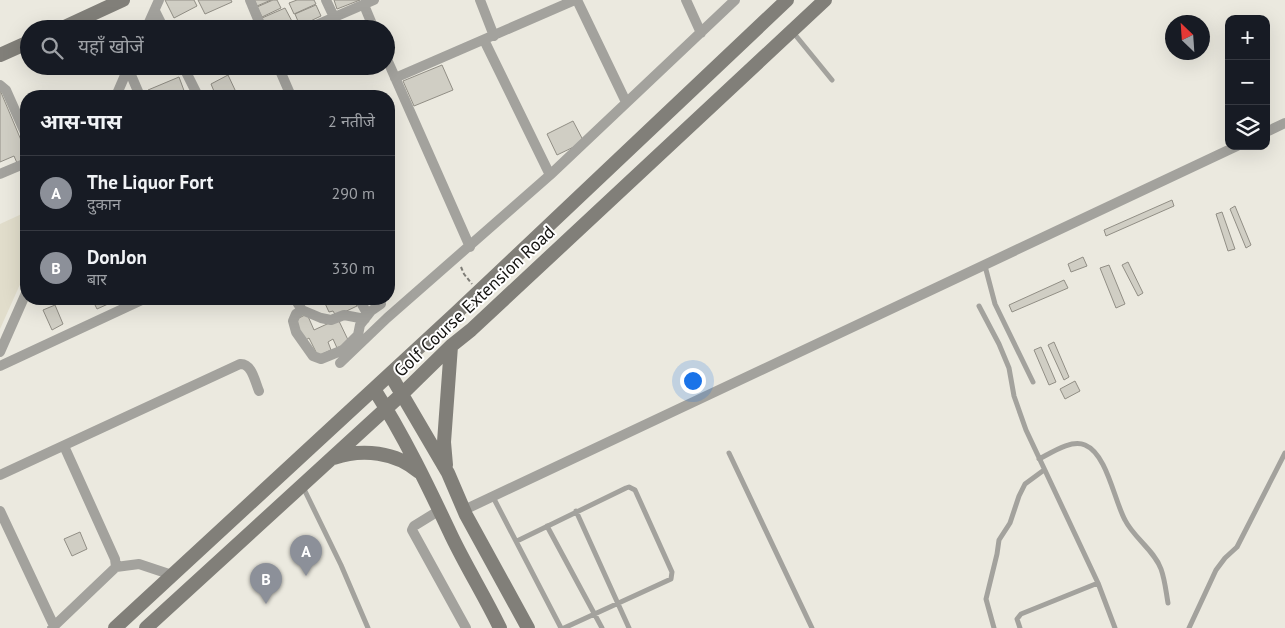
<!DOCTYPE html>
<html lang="hi">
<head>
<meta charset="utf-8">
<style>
  body { margin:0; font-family:"PT Sans","Noto Sans Devanagari",sans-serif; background:#20242c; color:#f1f3f6 }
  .controls { position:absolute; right:15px; top:15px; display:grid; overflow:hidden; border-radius:10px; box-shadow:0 5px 20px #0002 }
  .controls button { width:45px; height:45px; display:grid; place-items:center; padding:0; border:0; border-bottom:1px solid #363941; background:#171b24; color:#f1f3f6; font:25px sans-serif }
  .compass { position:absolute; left:1165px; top:15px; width:45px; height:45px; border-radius:50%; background:#171b24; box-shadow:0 5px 20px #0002; rotate:335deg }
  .you { position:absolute; left:692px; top:380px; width:18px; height:18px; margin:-12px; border:4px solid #fff; border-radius:50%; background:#1a73e8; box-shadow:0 0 0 8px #1a73e833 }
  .badge { display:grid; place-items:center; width:32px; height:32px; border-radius:50%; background:#8c9099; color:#fff; font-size:16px; font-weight:700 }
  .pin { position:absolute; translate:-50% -41px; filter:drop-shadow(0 1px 2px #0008) }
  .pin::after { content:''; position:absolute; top:26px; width:18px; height:15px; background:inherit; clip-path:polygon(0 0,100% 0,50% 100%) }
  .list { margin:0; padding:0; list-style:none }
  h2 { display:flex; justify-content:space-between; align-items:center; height:65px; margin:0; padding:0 20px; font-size:21px }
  h2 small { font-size:16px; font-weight:400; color:#9ea1a6 }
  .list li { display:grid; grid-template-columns:32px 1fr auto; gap:15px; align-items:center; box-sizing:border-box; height:75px; padding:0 20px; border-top:1px solid #363941 }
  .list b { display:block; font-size:19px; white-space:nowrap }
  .list p { margin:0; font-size:16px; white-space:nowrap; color:#9ea1a6 }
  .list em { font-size:16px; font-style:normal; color:#9ea1a6 }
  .icon { flex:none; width:28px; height:28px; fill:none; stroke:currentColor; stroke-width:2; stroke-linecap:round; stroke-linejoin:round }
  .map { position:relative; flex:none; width:1285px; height:628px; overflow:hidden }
  .search { position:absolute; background:#171b24; box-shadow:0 5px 20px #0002; left:20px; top:20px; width:375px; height:55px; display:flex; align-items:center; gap:12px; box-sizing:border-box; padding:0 18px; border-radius:28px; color:#9ea1a6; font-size:19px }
  .panel { position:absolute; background:#171b24; box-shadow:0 5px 20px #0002; left:20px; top:90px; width:375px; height:215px; border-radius:20px }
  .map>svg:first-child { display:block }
  .built { fill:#e1ddcb }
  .building { fill:#d0cec4; stroke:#918e85 }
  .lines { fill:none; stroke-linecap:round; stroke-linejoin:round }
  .path { stroke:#7d7c76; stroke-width:2; stroke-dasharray:4 2.5; stroke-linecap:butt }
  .lane { stroke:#a3a29d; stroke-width:5 }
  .street { stroke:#a3a29d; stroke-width:10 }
  .secondary { stroke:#817f79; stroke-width:14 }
  .labels { text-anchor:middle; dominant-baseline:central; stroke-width:4; stroke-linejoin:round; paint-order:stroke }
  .street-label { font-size:18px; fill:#141310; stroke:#fff }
</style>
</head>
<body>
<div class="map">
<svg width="1285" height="628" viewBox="0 0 1285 628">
  <rect width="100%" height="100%" fill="#ebe9df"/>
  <path class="built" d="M26,212v59l-26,58v-105z"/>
  <path class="building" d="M165,0h29l3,6 -23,12z
    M198,0h33l1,2 -27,12z
    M254,0h17l-14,6z
    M273,0h4l4,8 -19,9 -5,-10z
    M297,0h17l2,4 -22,10 -5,-11z
    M334,0h26l-23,9z
    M316,5l5,11 -21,10 -5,-12z
    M285,8l10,19 -28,2 -5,-11z
    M442,65l11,25 -39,16 -11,-25z
    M290,66h20l-16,8z
    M228,75l8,17 2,-1 2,5h-24l-5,-12z
    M179,77l7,19h-36l-2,-6z
    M0,90l26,62v7l-9,4 -3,-7 -14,6z
    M573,121l11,21 -27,13 -10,-21z
    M1172,200l2,6 -68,30 -2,-6z
    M1235,206l16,39 -5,3 -16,-39z
    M1222,212l13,37 -7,2 -12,-37z
    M1083,257l4,9 -16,6 -3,-8z
    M1128,262l15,31 -5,3 -16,-31z
    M1109,265l16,39 -9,4 -16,-40z
    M1064,280l4,8 -56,24 -3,-7z
    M92,299h27l-22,10z
    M308,299h45l4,7 -21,10 -3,-5 -4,1 -6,-13 -12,5z
    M55,305l8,19 -11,6 -9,-20z
    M307,314l7,16 24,-11 11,23 -12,6 -4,-9 -5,3 3,8 -13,6 -9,-18 -5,3 -9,-21z
    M1054,342l15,35 -5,3 -16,-35z
    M1041,347l15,35 -7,3 -15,-35z
    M1075,381l5,10 -15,8 -5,-10z
    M80,532l7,17 -15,7 -8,-17z"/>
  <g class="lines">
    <path class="path" d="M461,267l3,7 8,10"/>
    <path class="lane" d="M792,31l40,49
      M985,266l10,38 38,78
      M979,306l20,38 10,24 5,28 12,34 72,153 17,45
      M729,453l83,175
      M1039,459c12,-6 32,-20 46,-14 22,9 29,55 40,75 9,18 29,30 36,49 4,11 5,23 7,34
      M303,487l38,78 27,63
      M493,497l68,131
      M576,511l53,117
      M547,526l55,102
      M517,541l109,-53 3,-1 6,3 37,82 -1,7 -107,49
      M994,628l-8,-29 11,-45 2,-14 11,-17 9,-27 6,-12 19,-14
      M1020,628l-3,-9 4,-5 77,-31
      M1189,628l27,-58 9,-12 12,-11 48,-94"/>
    <path class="street" d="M250,0l12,29
      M326,0l8,17
      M480,0l14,36
      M577,0l49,102
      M686,0l15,33
      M364,5l10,24
      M155,11l9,18
      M146,29l13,-29
      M307,29l67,-29
      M484,40l66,135
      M386,57l84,190
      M183,66l15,30
      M278,66l13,30
      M128,68l12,28
      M395,78l180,-78
      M0,85l6,5 20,45
      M116,96l13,-30
      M1266,132l19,-9
      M0,174l26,-11
      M295,299l7,11 -6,4 -3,7 3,11 17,24 8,3 22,-9 15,-15 2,-10 11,-14 10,-7
      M359,299l9,16
      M302,310l19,8 10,2 13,-5 21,4
      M0,352l26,-59
      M340,363l47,-45 163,-143 185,-175
      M0,366l144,-67
      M0,475l240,-111c12,-1 15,18 19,27
      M440,510l-26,16 -2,4 54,98
      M464,510l773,-364
      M0,511l54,115
      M116,567l23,-3 33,11
      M52,628l64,-61 -1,-8 -51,-113"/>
    <path class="secondary" d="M60,29l63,-29
      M0,55l29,-13
      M390,374l58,99 18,42 62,113
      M374,389c30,47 54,97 78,148 15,31 33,60 48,91
      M334,458c28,-10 62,-6 85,14
      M446,465l-2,-23 7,-96
      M115,628l340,-314 332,-314
      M146,628l256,-234 49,-48 20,-16 354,-330"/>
  </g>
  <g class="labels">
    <g class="street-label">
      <text transform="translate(474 301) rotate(-43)">Golf Course Extension Road</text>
    </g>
  </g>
</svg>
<div class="controls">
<button>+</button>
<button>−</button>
<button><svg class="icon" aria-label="layers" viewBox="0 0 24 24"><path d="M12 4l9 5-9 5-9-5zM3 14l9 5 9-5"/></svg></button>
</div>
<svg class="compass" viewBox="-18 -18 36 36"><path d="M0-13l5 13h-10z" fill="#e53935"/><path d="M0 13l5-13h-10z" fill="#9ea1a6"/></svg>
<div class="you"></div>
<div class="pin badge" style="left:306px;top:576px">A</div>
<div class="pin badge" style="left:266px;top:604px">B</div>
<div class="search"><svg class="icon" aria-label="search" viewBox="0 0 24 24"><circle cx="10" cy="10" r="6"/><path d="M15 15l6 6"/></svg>यहाँ खोजें</div>
<section class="panel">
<h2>आस-पास<small>2 नतीजे</small></h2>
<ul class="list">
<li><span class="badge">A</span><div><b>The Liquor Fort</b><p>दुकान</p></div><em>290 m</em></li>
<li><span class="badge">B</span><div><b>DonJon</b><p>बार</p></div><em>330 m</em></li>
</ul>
</section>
</div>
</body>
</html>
